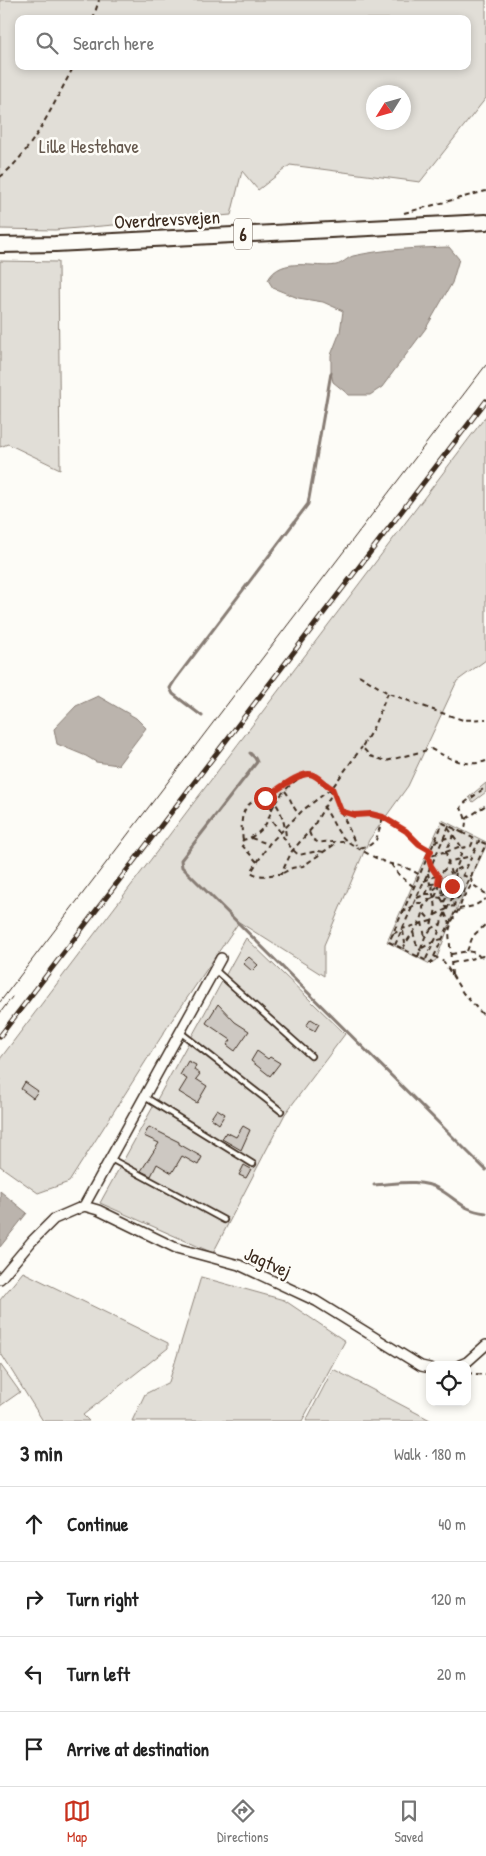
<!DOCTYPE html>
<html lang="en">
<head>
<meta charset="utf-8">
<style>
  body { margin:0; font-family:"Patrick Hand",sans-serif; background:#f6f6f6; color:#222 }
  .controls { position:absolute; right:15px; bottom:15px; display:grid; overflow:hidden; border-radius:10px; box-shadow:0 2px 8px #0003 }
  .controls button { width:45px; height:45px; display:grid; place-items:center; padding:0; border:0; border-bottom:1px solid #e0e0e0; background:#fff; color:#222; font:25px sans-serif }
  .compass { position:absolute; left:366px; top:85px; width:45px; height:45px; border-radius:50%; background:#fff; box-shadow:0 2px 8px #0003; rotate:233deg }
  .stop { position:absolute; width:15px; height:15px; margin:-11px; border:4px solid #c8321e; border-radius:50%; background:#fff }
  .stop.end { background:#c8321e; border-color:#fff; box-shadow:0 1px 5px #0008 }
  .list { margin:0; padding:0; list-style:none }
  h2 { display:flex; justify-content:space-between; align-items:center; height:65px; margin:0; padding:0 20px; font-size:21px }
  h2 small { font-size:16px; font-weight:400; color:#767676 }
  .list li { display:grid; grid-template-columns:32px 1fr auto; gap:15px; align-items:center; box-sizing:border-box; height:75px; padding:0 20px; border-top:1px solid #e0e0e0 }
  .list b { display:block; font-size:19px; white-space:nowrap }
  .list em { font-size:16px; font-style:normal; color:#767676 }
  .icon { flex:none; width:28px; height:28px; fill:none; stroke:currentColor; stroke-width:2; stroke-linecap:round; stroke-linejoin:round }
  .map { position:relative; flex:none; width:486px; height:1421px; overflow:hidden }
  .search { position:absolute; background:#fff; box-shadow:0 2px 8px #0003; left:15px; right:15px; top:15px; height:55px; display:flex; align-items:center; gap:12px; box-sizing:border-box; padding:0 18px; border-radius:10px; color:#767676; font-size:19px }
  .sheet { height:365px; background:#fff }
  nav { display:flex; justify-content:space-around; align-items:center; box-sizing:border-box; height:70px; border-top:1px solid #e0e0e0; background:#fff; font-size:14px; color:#767676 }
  nav a { display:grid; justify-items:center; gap:2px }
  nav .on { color:#c8321e }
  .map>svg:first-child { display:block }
  .green { fill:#e1ded7; stroke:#8e847a; fill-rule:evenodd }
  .water { fill:#bbb4ad; stroke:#887d74 }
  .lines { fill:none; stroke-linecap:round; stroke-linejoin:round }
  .stream { stroke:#887d74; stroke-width:3 }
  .building { fill:#cdc8c2; stroke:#3b2a1e }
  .lane-casing { stroke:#3b2a1e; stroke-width:8 }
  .street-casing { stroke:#3b2a1e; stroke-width:12 }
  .primary-casing { stroke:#3b2a1e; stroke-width:18 }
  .path { stroke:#3b2a1e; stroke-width:2; stroke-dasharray:5 4; stroke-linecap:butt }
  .lane { stroke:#fdfcf7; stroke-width:4.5 }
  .street { stroke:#fdfcf7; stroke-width:9 }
  .primary { stroke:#fdfcf7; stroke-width:14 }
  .tram { stroke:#3b2a1e; stroke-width:1 }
  .rail-casing { stroke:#3b2a1e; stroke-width:5 }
  .rail { stroke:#fdfcf7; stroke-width:3; stroke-dasharray:9; stroke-linecap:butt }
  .route { stroke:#c8321e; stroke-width:6 }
  .labels { text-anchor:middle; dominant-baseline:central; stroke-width:5; stroke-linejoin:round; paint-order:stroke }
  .shield { fill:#fdfcf7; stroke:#75695f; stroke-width:1 }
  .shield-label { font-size:18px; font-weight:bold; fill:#3b2a1e }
  .park-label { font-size:19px; fill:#64574c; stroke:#fdfcf7 }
  .street-label { font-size:19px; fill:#3b2a1e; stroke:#fdfcf7 }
</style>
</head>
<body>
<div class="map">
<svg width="486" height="1421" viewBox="0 0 486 1421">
  <rect width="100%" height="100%" fill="#fdfcf7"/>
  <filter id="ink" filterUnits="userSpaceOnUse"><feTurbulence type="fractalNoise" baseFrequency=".02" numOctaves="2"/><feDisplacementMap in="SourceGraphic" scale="10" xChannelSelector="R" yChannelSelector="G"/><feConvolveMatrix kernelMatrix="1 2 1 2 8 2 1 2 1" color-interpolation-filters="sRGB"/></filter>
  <g filter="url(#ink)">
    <path class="green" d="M0,0h486v98l-66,84 -130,-17 -32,25 -16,-19 -11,44 -176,15 -55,-1zM19,19h448v47h-448zM374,92h30v30h-30z
      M0,261l58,1 2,207 -52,-25 -8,3z
      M486,416v244l-29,21 -49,105 -39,54 -45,105v31l-85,-54 -69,101 -101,159 -31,11 -38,-27v-107z
      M486,783v9l-13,10 -4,-5z
      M442,820l44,22v4l-35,75 -15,39 -6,4 -43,-22z
      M246,938l99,96 -60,80 -72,139 -113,-50z
      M23,1272l145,71v5l-85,67 6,6h-46l-43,-69v-52z
      M201,1277l83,23 61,41 -43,80h-170l13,-27 24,-12z
      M0,1364l20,28 -20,14z
      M333,1369l99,52h-126z"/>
    <path class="water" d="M449,247l10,12 -7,24 -26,45 -44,59 -12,8h-21l-16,-13 -2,-9v-18l9,-23 3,-21 -20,-9 -25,-4 -25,-10 -5,-8c13,-25 47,-11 68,-15 6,-1 11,-7 17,-9 31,-7 65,-8 96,-9z
      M98,696l38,22 10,10 -28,37 -22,-3 -10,-6 -29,-12 -3,-15 22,-23z
      M0,1191l27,22 -27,34z"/>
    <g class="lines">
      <path class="stream" d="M202,716l-29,-22 -3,-6 5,-8 133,-176 23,-131
        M250,753l5,5 2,4 -76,98 1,7 304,303
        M374,1185c21,-1 46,-7 65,4 19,11 23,21 47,24"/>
    </g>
    <path class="building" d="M249,957l9,8 -6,6 -9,-8z
      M218,1004l17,18 14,9 -14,20 -8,-6 4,-5 -25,-17z
      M311,1019l8,5 -4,7 -9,-5z
      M257,1051l11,8 2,-2 10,6 -10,13 -19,-15z
      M188,1061l8,4 -2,5 6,4 -4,5 11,7 -10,17 -18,-11 8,-13 -7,-4z
      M25,1082l13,9 -5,7 -12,-9z
      M217,1109l8,5 -6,10 -8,-6z
      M243,1126l7,4 -9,20 -19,-11 4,-7 10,5z
      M149,1127l30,15v2l23,13 -4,8 -16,-9 -10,17 -15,-9 -6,12 -10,-5 18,-28 -15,-7z
      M244,1165l7,4 -5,9 -7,-3z"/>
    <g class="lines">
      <g class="lane-casing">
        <path id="lane" d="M215,970l96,86
          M180,1032l101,79
          M145,1097l108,67
          M111,1159l113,61"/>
      </g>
      <g class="street-casing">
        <path id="street" d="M84,1206l14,4 78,38 63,17 77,36 105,65 9,2
          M0,1279l32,-38 22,-22 30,-13 137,-248
          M460,1365l7,-3 19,-17"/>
      </g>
      <g class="primary-casing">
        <path id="primary" d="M0,245l55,-1 431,-22"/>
      </g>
      <path class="path" d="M93,19l6,-19
        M0,177c32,-24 55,-76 74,-111
        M404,213l82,-22
        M359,675l29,18 48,18 27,9 23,-1
        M388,693l-15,35 -11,19 8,9 16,5 45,-12c18,9 35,19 55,12
        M332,788l-2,9 -17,30 -21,24 -11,23c-11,0 -20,5 -30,-2l18,-28 34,-34 29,-22 30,-41
        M285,791c6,7 7,16 14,23
        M265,798l7,11 -3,8c11,12 18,30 30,38l19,-4 6,1
        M275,803c8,-12 19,-23 32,-30 10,3 16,11 25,15l9,23 13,4 17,-1 12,3 22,14 14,13 12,7
        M323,806c9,11 12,26 24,35 8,6 36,22 44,23 11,2 20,5 29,11
        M272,809l3,-6c7,7 11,27 11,36
        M341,811l15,34
        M466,819l20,-14
        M448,828l13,18
        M309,832l3,7 7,4c10,-3 16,1 27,-2
        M463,833l-20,-10 -54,119 42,21 24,-51c-2,-8 0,-14 7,-17l24,-51 -7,-3
        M251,838l18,6
        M243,840c-2,-14 -4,-31 11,-39 5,-3 10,-2 15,-5 9,-6 16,-14 27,-17
        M434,842l19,-6
        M360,848l10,-3 6,-5 7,-23
        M446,852l15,-6
        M257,862l-16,-18 2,-4c12,-3 22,-11 26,-23
        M391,864l8,11 15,12
        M283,873l9,-5 11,-2 32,-22
        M451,874l-3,-12 23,-6
        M438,877l-7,-11 -3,-9 15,-5 4,5
        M446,880l3,12
        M424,881l14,-6
        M455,881l8,-6 8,4 1,5 14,10
        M430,884l14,-1 2,-4c9,-4 15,-21 16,-31l9,-2 3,-7
        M442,895l3,-2 11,-3 2,7
        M435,897l4,-9 -1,-5 2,-9 5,-5 3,-7 -2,-10 10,-23
        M417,898l9,-4h4l2,-3 1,-7
        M441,898l6,10
        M429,900l6,-3 6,1 3,-15
        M444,902l11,-21 1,-11 11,-5
        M459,909l15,-3 12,-7
        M402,913l16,-10h8
        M445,913l4,9
        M435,915l18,-9
        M422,922l3,15
        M431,929l9,-5
        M403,931l2,12
        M413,932l3,11 5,8
        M393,934l9,-5 29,-8 -7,-8
        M395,945l54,-119
        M422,948l13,-7 7,-2
        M403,949c6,-15 22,-26 20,-42l6,-6 -3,-7 4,-10 -2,-11
        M467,951l6,-15 13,-12
        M451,954c10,-1 20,-6 28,2
        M434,956l10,6 19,31 23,25
        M418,957l7,-20 6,-8c0,-10 3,-9 4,-16 2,-8 -1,-15 -3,-22l6,-5
        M426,959l12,-25 4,-14 37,-79 -16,-8c5,-11 3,-15 -2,-25l2,-4 23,-17
        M452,963l31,-7 3,1
        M452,975l-3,-44 3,-10 7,-12 4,-11 9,-14
        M467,1373l19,2"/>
      <use href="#lane" class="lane"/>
      <use href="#street" class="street"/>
      <use href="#primary" class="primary"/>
      <path class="tram" d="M0,1002l486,-637
        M0,1013l12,-16"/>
      <g class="rail-casing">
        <path id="rail" d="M0,1036l486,-635"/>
      </g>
      <use href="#rail" class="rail"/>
    </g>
  </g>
  <g class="lines" filter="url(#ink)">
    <path class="route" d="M265,798c10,-6 37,-29 48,-23 7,3 12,10 19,13l9,23 13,4 17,-1 12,3 23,14 13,13 12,7 -3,6 3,9 8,12 -1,5h6l2,-4 3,13 3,-6"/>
  </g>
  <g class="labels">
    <rect class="shield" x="234" y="218.5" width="18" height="31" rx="4"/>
    <g class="shield-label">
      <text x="243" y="234">6</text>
    </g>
    <g class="park-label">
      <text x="89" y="146">Lille Hestehave</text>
    </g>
    <g class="street-label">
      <text transform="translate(167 219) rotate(-3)">Overdrevsvejen</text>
      <text transform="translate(268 1262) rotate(24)">Jagtvej</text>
    </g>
  </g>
</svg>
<div class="controls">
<button><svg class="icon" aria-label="locate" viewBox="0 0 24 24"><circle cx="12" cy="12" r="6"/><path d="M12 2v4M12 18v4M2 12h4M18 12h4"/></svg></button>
</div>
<svg class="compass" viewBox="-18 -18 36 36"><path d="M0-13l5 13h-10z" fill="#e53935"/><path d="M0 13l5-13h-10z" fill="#767676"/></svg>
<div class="stop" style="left:265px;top:798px"></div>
<div class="stop end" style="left:452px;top:886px"></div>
<div class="search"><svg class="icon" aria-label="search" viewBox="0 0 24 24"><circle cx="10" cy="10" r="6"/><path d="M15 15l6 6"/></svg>Search here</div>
</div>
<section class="sheet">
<h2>3 min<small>Walk · 180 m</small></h2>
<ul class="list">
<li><svg class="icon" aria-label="ahead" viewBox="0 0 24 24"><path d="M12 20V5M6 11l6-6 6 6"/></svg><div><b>Continue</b></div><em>40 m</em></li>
<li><svg class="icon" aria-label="right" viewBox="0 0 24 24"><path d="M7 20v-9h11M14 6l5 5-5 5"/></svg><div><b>Turn right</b></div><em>120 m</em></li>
<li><svg class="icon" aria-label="left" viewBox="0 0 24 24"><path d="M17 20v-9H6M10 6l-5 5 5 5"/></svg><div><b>Turn left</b></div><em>20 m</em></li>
<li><svg class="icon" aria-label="arrive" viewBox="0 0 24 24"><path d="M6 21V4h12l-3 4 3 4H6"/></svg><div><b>Arrive at destination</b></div></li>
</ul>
</section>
<nav>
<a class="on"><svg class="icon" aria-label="map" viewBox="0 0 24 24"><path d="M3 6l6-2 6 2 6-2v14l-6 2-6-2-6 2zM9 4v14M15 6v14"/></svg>Map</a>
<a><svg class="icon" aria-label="directions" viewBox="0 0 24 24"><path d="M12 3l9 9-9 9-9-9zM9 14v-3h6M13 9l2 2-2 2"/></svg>Directions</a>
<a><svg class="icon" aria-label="saved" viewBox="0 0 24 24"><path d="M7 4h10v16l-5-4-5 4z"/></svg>Saved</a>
</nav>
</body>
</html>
